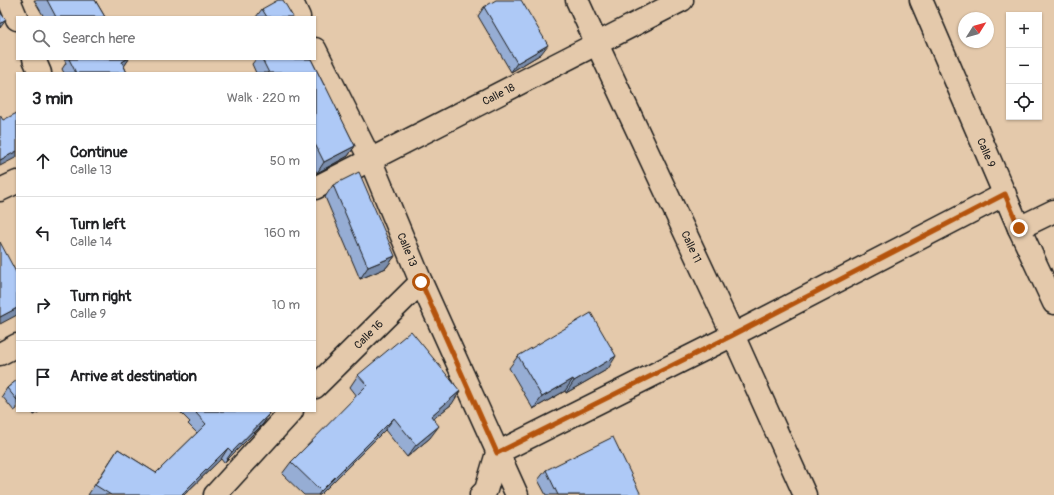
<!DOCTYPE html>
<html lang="en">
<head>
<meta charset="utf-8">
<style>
  body { margin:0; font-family:Pangolin,sans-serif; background:#f6f6f6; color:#202124 }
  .controls { position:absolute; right:12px; top:12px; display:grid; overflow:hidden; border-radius:0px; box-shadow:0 1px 3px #0004 }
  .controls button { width:36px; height:36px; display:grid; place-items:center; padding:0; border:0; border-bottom:1px solid #e0e0e0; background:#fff; color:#202124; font:20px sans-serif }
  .compass { position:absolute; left:958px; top:12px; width:36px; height:36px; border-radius:50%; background:#fff; box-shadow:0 1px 3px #0004; rotate:53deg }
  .stop { position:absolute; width:12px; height:12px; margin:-9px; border:3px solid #b45309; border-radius:50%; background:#fff }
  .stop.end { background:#b45309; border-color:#fff; box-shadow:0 1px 4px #0008 }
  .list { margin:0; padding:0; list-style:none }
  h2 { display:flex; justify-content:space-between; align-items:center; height:52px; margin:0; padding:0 16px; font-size:17px }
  h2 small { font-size:13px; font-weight:400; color:#757577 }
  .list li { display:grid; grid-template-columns:26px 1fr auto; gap:12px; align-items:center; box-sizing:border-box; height:72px; padding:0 16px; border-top:1px solid #e0e0e0 }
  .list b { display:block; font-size:15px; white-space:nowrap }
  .list p { margin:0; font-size:13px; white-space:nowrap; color:#757577 }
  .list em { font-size:13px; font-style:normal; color:#757577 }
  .icon { flex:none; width:22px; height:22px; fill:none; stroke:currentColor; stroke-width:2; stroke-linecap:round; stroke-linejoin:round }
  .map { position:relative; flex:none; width:1054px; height:495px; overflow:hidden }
  .search { position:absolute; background:#fff; box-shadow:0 1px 3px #0004; left:16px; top:16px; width:300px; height:44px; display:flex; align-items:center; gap:10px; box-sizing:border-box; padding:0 14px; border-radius:0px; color:#757577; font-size:15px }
  .panel { position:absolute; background:#fff; box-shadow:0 1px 3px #0004; left:16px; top:72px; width:300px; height:340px; border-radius:0px }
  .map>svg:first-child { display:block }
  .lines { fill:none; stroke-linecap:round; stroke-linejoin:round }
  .minor-casing { stroke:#1c1c1c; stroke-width:25 }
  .minor { stroke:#e4c9ab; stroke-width:22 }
  .wall { fill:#96add4; stroke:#1c1c1c }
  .shaded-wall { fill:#7a8dac; stroke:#1c1c1c }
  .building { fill:#aec9f6; stroke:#1c1c1c }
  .route { stroke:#b45309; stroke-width:5 }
  .labels { text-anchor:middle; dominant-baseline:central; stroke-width:3; stroke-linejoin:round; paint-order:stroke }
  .street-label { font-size:11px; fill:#1c1c1c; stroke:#e4c9ab }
</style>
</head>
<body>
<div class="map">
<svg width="1054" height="495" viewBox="0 0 1054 495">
  <rect width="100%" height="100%" fill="#e4c9ab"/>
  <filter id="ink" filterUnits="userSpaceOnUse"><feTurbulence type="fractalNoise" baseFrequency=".025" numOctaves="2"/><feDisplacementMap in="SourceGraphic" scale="8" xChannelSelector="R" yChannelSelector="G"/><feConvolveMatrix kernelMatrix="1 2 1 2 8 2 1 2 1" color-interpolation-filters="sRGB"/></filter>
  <g filter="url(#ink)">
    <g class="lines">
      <g class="minor-casing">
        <g id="minor">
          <path d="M9,0l8,19"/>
          <path d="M291,0l8,17"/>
          <path id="s1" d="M577,0l20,44 136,291 72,160"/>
          <path id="s2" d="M921,0l98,228 35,75"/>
          <path id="s3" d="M315,49l55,110 51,123 96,213"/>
          <path d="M34,59l6,14"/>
          <path id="s4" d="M315,188l367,-188"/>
          <path d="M0,190l17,-8"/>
          <path d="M1019,228l35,-17"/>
          <path d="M0,354l17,-9"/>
          <path id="s5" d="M315,387l106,-105"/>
          <path d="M215,495l77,-84"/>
          <path d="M481,495l5,-5 11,-37 236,-118 272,-141"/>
        </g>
      </g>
      <use href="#minor" class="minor"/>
    </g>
    <path class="wall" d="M34,0h61l10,17h-61z
      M484,7l57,47 -30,18 -33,-56z
      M262,9l31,8h-37z
      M64,59h65l-5,7 3,7h-63l-2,-4 4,-6z
      M256,59h55l13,26 31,61 -7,10 -31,17 -2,-4v-96h-59l-4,-9z
      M333,185l62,71 -9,12 -26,11 -35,-82z
      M518,356l90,13 -42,24 -1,-2 -32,18 -24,-41z
      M358,375l94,29 -19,15 -3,19 -23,19 -22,-27 -65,65h-16l-22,-21 9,-12 66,-66 -7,-9z
      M17,380v29l-3,2 -12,-15 5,-8z
      M31,411h9l-6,4z
      M179,411h89l2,2 -7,11 -39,39 -3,-4 -37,36h-96l30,-46 38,24 41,-40 -9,-9 2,-2z
      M546,470l95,25h-95l-8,-15z"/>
    <path class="shaded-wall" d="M6,20l-6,8v-4z
      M548,45l-7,9 -30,18 6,-9z
      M127,59h2l-6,9 -1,-6z
      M355,146l-7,10 -31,17 7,-11z
      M17,151v6l-17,9v-6z
      M395,256l-9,12 -26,11 8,-12z
      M17,308v7l-17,9v-7z
      M616,356l-8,13 -42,24 8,-12z
      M573,379l-8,12 -32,18 9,-12z
      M460,391l-8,13 -30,24 9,-12z
      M38,411h2l-6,4z
      M270,413l-7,11 -39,39 8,-11z
      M394,418l-9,12 -65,65h-2l3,-4z
      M439,426l-9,12 -23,19 9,-12z
      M228,448l-7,11 -37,36h-2l4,-5z"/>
    <path class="building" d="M47,0h48l10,17h-49z
      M278,0h5l10,17h-26l-5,-8z
      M496,0h25l27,45 -31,18 -33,-56z
      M0,12l6,8 -6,4z
      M69,59h58l-5,3 5,11h-51z
      M262,59h49l13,26h1l30,61 -31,16 -9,-18v-71h-46z
      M17,113v38l-17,9v-45l3,5z
      M359,172l36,84 -27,11 -35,-82z
      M0,242l17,32v34l-17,9z
      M591,313l25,43 -42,25 -1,-2 -31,18 -24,-41z
      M411,331l49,60 -29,25 8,10 -23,19 -22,-27 -73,73 -30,-29 76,-77 -9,-10z
      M17,380v20l-10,-12z
      M198,411h70l2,2 -38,39 -4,-4 -42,42 -4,5h-71l-16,-10 23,-36 38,24 50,-49 -10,-11z
      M613,437l28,58h-83l-12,-25z"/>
  </g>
  <g class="lines" filter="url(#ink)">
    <path class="route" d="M421,282l76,171 236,-118 272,-141 14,34"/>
  </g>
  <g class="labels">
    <g class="street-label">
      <text stroke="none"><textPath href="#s4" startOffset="206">Calle 18</textPath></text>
      <text stroke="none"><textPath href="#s2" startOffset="166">Calle 9</textPath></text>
      <text stroke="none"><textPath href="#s1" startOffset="272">Calle 11</textPath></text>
      <text stroke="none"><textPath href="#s3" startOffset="221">Calle 13</textPath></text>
      <text stroke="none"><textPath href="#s5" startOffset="75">Calle 16</textPath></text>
    </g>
  </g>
</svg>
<div class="controls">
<button>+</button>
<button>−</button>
<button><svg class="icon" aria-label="locate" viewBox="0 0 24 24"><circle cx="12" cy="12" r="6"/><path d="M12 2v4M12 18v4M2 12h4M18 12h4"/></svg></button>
</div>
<svg class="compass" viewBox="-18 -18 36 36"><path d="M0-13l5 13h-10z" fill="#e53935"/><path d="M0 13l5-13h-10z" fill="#757577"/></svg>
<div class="stop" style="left:421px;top:282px"></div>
<div class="stop end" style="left:1019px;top:228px"></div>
<div class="search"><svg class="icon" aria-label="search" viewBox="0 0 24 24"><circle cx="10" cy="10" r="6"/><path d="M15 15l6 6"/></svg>Search here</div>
<section class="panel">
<h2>3 min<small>Walk · 220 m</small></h2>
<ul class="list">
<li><svg class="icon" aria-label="ahead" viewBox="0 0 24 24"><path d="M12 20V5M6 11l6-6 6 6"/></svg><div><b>Continue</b><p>Calle 13</p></div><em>50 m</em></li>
<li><svg class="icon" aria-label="left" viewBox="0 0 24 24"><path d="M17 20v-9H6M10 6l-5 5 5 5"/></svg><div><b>Turn left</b><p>Calle 14</p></div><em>160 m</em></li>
<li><svg class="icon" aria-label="right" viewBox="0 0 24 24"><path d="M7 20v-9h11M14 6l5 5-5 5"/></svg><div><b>Turn right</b><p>Calle 9</p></div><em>10 m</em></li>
<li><svg class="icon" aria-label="arrive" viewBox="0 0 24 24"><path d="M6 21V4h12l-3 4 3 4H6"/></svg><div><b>Arrive at destination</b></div></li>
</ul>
</section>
</div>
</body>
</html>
